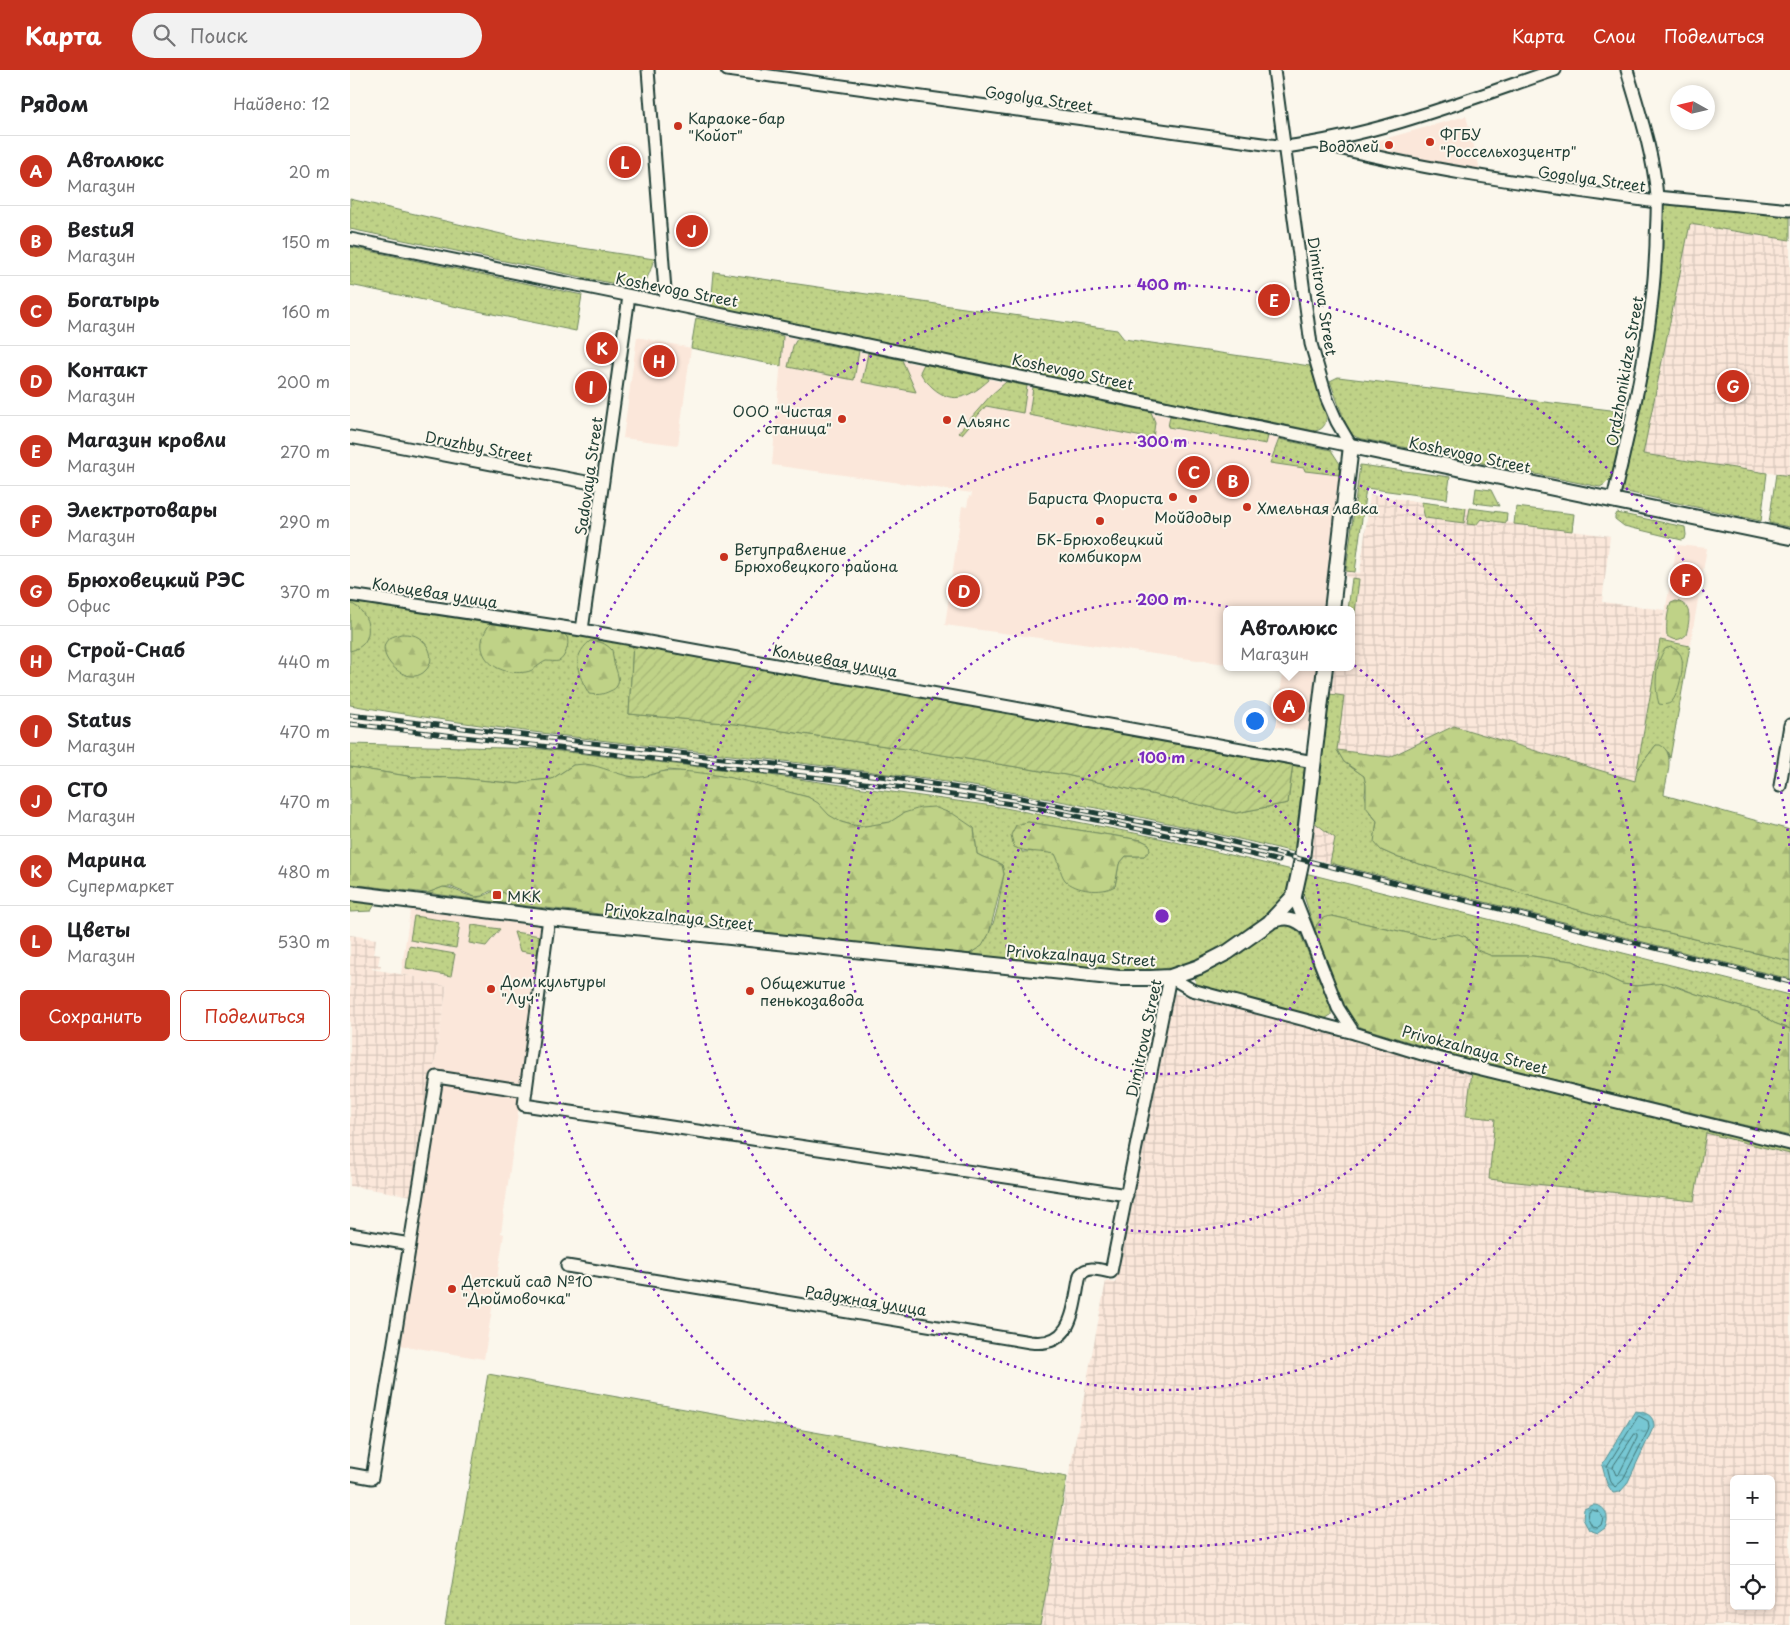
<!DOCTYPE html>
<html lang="ru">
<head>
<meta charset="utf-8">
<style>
  body { margin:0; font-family:"Playpen Sans",sans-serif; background:#f2f2f2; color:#202124 }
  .controls { position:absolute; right:15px; bottom:15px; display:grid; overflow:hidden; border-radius:8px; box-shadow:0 2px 8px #0003 }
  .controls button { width:45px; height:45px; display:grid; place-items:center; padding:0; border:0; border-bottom:1px solid #e0e0e0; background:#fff; color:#202124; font:25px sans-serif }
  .compass { position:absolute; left:1320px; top:15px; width:45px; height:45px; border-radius:50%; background:#fff; box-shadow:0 2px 8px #0003; rotate:278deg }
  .you { position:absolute; left:904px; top:650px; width:18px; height:18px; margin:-12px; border:4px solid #fff; border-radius:50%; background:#1a73e8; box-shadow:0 0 0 8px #1a73e833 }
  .badge { display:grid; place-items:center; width:32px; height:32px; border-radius:50%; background:#c8321e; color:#fff; font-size:16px; font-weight:700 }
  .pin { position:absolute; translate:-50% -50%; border:2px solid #fff; box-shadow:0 1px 5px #0006 }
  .popup { position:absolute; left:873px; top:536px; width:132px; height:65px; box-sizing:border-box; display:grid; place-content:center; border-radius:8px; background:#fff; filter:drop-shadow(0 1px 4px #0005); font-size:16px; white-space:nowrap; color:#757577 }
  .popup b { font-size:19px; color:#202124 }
  .popup::after { content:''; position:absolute; left:50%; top:100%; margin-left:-10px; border:10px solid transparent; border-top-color:#fff }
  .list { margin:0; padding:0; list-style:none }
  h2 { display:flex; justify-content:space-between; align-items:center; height:65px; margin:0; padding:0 20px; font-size:21px }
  h2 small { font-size:16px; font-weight:400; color:#757577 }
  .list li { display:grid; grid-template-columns:32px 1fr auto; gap:15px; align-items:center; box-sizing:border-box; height:70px; padding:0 20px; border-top:1px solid #e0e0e0 }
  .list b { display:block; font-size:19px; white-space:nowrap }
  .list p { margin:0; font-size:16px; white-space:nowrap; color:#757577 }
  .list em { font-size:16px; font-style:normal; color:#757577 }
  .actions { display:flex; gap:10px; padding:15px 20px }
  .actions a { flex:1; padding:11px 0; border:1px solid #c8321e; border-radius:8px; text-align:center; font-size:18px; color:#c8321e }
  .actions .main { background:#c8321e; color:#fff }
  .icon { flex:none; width:28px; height:28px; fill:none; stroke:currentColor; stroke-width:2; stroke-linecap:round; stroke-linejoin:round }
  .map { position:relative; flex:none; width:1440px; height:1555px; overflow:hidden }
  header { display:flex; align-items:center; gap:30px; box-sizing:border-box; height:70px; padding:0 25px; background:#c8321e; color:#fff }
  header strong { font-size:24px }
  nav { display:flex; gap:28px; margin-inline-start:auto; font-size:18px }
  .search { width:350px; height:45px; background:#f2f2f2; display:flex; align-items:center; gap:12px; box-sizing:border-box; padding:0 18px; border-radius:28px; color:#757577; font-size:19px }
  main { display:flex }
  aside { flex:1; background:#fff }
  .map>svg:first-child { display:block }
  .built { fill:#fbe7da }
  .industrial { fill:url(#industrial-grid); fill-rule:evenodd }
  .grass { fill:url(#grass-dots); stroke:#6f885e; fill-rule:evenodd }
  .forest { fill:url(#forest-firs); stroke:#6f885e }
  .garden { fill:url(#garden-furrows); stroke:#6f885e }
  .water { fill:url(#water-ripples); stroke:#549093 }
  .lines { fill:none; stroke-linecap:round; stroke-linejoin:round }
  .shore { stroke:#427474; stroke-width:1 }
  .minor-casing { stroke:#1f3d34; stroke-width:15 }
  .major-casing { stroke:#1f3d34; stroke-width:18 }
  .minor { stroke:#fbf7ec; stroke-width:11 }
  .major { stroke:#fbf7ec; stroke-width:14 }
  .rail-casing { stroke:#1f3d34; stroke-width:5 }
  .rail { stroke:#fbf7ec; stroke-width:3; stroke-dasharray:9; stroke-linecap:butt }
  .ring { fill:none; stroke:#7b2cbf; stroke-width:2.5; stroke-dasharray:2.5 5 }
  .poi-dot { fill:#c8321e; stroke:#fbf7ec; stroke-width:2 }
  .labels { text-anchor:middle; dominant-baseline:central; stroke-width:4; stroke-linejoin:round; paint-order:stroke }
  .street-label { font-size:15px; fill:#1f3d34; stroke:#fbf7ec }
  .poi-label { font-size:15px; fill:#1f3d34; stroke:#fbf7ec; text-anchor:start }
  .centre { fill:#7b2cbf; stroke:#fbf7ec; stroke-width:2.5 }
  .ring-label { font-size:15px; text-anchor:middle; font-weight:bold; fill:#7b2cbf; stroke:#fbf7ec; stroke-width:4; stroke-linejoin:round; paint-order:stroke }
</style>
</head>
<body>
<header>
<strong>Карта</strong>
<div class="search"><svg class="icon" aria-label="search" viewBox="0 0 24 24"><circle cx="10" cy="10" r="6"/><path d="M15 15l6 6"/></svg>Поиск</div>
<nav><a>Карта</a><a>Слои</a><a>Поделиться</a></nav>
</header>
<main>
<aside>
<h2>Рядом<small>Найдено: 12</small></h2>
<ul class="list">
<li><span class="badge">A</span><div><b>Автолюкс</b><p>Магазин</p></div><em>20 m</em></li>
<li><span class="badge">B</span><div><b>BestиЯ</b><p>Магазин</p></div><em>150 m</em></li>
<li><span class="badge">C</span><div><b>Богатырь</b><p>Магазин</p></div><em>160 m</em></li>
<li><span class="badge">D</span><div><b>Контакт</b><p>Магазин</p></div><em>200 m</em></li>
<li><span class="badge">E</span><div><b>Магазин кровли</b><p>Магазин</p></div><em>270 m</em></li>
<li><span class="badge">F</span><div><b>Электротовары</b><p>Магазин</p></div><em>290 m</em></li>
<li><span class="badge">G</span><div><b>Брюховецкий РЭС</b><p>Офис</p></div><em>370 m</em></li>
<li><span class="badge">H</span><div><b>Строй-Снаб</b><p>Магазин</p></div><em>440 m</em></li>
<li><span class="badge">I</span><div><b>Status</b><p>Магазин</p></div><em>470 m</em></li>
<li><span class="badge">J</span><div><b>СТО</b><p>Магазин</p></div><em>470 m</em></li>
<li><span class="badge">K</span><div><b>Марина</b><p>Супермаркет</p></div><em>480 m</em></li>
<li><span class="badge">L</span><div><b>Цветы</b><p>Магазин</p></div><em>530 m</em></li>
</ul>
<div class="actions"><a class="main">Сохранить</a><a>Поделиться</a></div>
</aside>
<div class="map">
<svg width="1440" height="1555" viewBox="0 0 1440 1555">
  <defs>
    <pattern id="industrial-grid" width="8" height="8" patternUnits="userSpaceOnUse" patternTransform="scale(1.25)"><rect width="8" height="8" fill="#fbe7da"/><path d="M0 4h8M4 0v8" fill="none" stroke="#d7c7bc"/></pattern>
    <pattern id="grass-dots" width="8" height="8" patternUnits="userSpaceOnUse" patternTransform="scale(1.25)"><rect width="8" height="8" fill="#bfd287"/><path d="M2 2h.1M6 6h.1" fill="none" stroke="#a4b575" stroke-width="1.8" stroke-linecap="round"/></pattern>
    <pattern id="forest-firs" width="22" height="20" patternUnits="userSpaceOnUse" patternTransform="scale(1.25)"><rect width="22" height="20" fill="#bfd287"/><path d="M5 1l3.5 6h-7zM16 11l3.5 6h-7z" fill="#a4b575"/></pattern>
    <pattern id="garden-furrows" width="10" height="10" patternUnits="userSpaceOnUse" patternTransform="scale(1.25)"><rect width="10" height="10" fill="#bfd287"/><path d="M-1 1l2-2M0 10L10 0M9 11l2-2" fill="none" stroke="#a4b575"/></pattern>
    <pattern id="water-ripples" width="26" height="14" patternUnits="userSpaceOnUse" patternTransform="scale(1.25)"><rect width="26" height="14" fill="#77c7d3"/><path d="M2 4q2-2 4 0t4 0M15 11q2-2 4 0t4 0" fill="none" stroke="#61a3ac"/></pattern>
  </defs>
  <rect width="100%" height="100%" fill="#fbf7ec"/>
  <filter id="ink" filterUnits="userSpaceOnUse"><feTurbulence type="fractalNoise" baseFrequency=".02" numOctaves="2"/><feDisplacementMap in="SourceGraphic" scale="10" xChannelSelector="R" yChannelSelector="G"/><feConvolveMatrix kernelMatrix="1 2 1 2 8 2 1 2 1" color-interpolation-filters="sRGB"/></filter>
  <g filter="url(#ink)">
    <path class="built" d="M1116,46l15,57 -104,-18 -4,-13z
      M433,266l548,114 9,14 -17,146h-97v54l-281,-39 17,-119 5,1 2,-11 2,1 1,-4 -200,-28z
      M287,267l54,11 -13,97 -55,-7z
      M1327,475l30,3 -17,98 -30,-6z
      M899,597h67l-8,64 -32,-4 7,-55z
      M61,835l134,17 -44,311 3,1 -20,125 -85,-14 20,-125 -6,-24 34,-210 -32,-5 1,-4 -15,-3z"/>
    <path class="industrial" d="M1340,153l100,17v236l-147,-22z
      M1020,425l112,15 -1,9 129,17 -8,66 63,8 -30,171 -181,-55 -64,31 -67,-9 11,-81h18v-28l7,-59 -13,-3v-6l14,2z
      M964,752l21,16 -5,25 -21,-6z
      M0,865l26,4 -2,15 6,1 -2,10h3l-1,4 -8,-1v1l44,8v4l31,5 -34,210 -63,-10z
      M823,923l184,47 433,114v471h-750l66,-344 9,2zM1384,1409h37v127h-37z"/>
    <path class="grass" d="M0,129l173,40 131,20c-5,15 -6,26 -24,28l-280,-58z
      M1315,133l125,11v26l-100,-16 -47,230 124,19 -6,48 -139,-30 -1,-6 40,-278z
      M0,177l232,48 -6,36 -226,-46z
      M364,202l403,58 7,9 186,27 16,47c1,9 -1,16 -11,18l-604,-124z
      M346,248l87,18 -2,30 -90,-18z
      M447,269l62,12 -5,29 -66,-13 5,-21z
      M518,283l34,7 14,32 -54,-10z
      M574,294l64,14 1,2c-18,16 -35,26 -56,8 -5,-5 -10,-9 -13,-16z
      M988,307l289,35 -15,65 -7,7 -5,3 -242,-49 -7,-4 -3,-4 -18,-49z
      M656,312l21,4 -4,27 -37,-7 -24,28 -4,-1 33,-38z
      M683,317l118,25 4,10 -2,17 -124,-24z
      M820,346l98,20 -2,8 -98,-17z
      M929,369l52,11 9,14 -1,11 -34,-4 -1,-3 -34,-5z
      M1010,395l90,12 -3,22 -81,-11 -11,84 -9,-1z
      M1426,404l14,2v51l-21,-4z
      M1126,418l15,2 8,16 -25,-3z
      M1071,432l45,6 -2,15 -39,-5z
      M1166,437l58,7 -2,17 -58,-7z
      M1120,438l37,5 -1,10 -25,-4 -5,6 -9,-1z
      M1267,443l68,14 1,8 -1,4 -3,1 -58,-14 -9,-7v-2z
      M1002,508l7,1 -7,60v-29h-4z
      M0,529l283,44 -4,71 106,10 164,24 167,27 170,38 52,-10 5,-41 12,2 -11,88c-129,-31 -259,-59 -391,-76 -184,-25 -370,-39 -553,-71z
      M1310,570l30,6 -20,112 -3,-7 -11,-6 -19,25z
      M980,624l14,2 -7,54 7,12 20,14 2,9 -1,10 5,18 7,8 -2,14 6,15 18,8 214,62 177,41v18l-460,-116 5,-25 -21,-16z
      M0,674l191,5 214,24 245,34 155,30 137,33 -5,20 -8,11 -27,26 -26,18 -28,16 -29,10 -40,1 -162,-17c29,-13 31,-53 37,-81l-2,-9c-8,-5 -17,-6 -25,-11l-3,-26 -70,-15c-4,3 -8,6 -13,9 -16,7 -49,5 -63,-7 -8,-7 -10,-12 -20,-18l-88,-21 -51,-6 -23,7 -11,1 -62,-13 -21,14 -22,2 -11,3 -60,-6 -45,-1 -64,-10zM678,752l113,18 8,4 -5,12h-18l-7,8 -4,22 -55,-18 -1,-8 -4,-6 -11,-3 -22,1 -6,-26z
      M955,803l485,122v34l-16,-6 -16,-11 -62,-18 -20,-8 -23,-2 -16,2 -15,-2 -49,-23 -41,-5h-40l-15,-5 -11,-14 -18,-2 -9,3h-9l-98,-22 -15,8 -2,6 -13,-40z
      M93,817c13,1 22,10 35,10 9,0 13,-8 23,-6 6,2 7,7 9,13l-83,-11z
      M0,828l27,3 -6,10 -21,1z
      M64,846l46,7 -4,25 -46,-8z
      M932,854l8,2 10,7 31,75v7l-8,5 -127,-34 -1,-8 4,-4 77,-48z
      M122,855l28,4 -14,17 -17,-3z
      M164,862l27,4 -3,18 -18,-3z
      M59,876l46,8 -4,22 -45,-8z
      M1122,1002l318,77v5l-84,-21 -12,68 -205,-22 6,-60 -29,-3z
      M138,1304l579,103 -27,148h-595z"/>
    <path class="forest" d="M1326,531c18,4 13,21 10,34 -7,6 -12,6 -19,1 -1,-11 0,-23 4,-33z
      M0,533c22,9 27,42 0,48z
      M143,551l68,10c1,1 5,5 6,6 3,7 -2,21 -8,24 -4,1 -9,0 -13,0 -7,3 -12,10 -20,11 -34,5 -60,-23 -33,-51z
      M51,564c3,0 8,0 12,1 14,4 25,24 12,36 -19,19 -55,-20 -35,-33 3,-2 8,-3 11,-4z
      M240,571c10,0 15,2 22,9 1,4 1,9 2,13 3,10 10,23 -4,28 -8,4 -13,4 -21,3 -11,-20 -19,-36 1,-53z
      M1321,577c4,2 7,3 9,7 6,8 -1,38 -7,46 -3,5 -9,5 -14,4 -5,-17 -4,-41 6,-55z
      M1104,656l181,55 2,-11 19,-25h4c17,8 5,35 4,50l126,35v131l-177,-41 -214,-62 -18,-8 -7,-8 3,-21 -11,-14v-22l-2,-9 -20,-14 -7,-12 53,7z
      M235,694c17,2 32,11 49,13 13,2 24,-7 37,-6 46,0 93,15 137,26l10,6 11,12 12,7 18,5 31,-5 14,-9 16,-5 14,-1 21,8 19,13 3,26c8,5 17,6 25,11l2,9 -15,60 -7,12 -15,9 -457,-51 -4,-10 -3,-2 -13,-1 -8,5 -7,1 -24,-10h-8l-16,6 -77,-9v-117l64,10 45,1 60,6 11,-3 22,-2 21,-14z
      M678,752l113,18 8,4 1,7 -6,5h-18l-7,8 -4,22c-13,8 -40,5 -50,-6 -6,-8 -5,-18 -10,-26 -14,-3 -29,-1 -41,-7l-3,-12 5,-10z
      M982,846l98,22 28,-4 8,3 11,13 15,6h40l41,5 49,23 15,2 28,-3 31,11 62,18 16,11 16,6v107l-331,-79 -96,-29 -8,-4 -10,-14 -30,-80c3,-10 7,-13 17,-14z"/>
    <path class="garden" d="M283,573l660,119 -5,41 -52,10 -170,-38 -167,-27 -164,-24 -106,-10z"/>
    <path class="water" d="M1285,1341c10,1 19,4 19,15l-27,58 -7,8 -7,1 -6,-9 -5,-19z
      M1243,1435c13,0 17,12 12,23l-7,5 -9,-3 -6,-11 1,-10z"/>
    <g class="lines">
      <path class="shore" d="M1289,1346l9,5 1,5 -1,5 -26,50 -7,6 -4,-5 -4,-16 30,-48z
        M1285,1364l2,1v3l-18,36 -3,1 -3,-7 1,-3z
        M1243,1440l6,2 4,6 -2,7 -3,2 -6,-1 -4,-8 1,-6z"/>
      <g class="minor-casing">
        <path id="minor" d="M298,0l18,233
          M377,0l558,77c93,-12 182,-47 270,-77
          M924,0l37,274 16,55 10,23 14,24
          M969,73c111,29 225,43 338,59
          M1307,127l133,13
          M0,169l316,64 685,143
          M0,367l252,48
          M1263,429c20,-84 40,-167 43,-254 0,-16 2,-33 1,-49 -4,-44 -18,-85 -30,-126
          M0,525l232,35 732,132
          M232,560l47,-334
          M1430,716l10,-61
          M944,826l44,112 16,25
          M199,848l-25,187 603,90
          M919,853c16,-6 25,-6 38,6
          M0,1164l60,10
          M217,1196l463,76c44,6 43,-35 50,-67 8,-10 20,-5 31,-3l59,-295 22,13 162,43 68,21 47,12 321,78
          M0,1404l22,4 65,-401 89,14"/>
      </g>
      <g class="major-casing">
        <path id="major" d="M982,540l19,-164 439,91
          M0,823l199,25 570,60h32l19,-1 29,-10 29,-15 41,-29 25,-27 8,-37 23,-192"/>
      </g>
      <use href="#minor" class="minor"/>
      <use href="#major" class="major"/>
      <g class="rail-casing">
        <path id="rail" d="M0,645l538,62 128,20 181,36 593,149
          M0,654l540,62c42,6 85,12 128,19 88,16 174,35 261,56"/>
      </g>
      <use href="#rail" class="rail"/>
    </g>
  </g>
  <g class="ring">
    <circle cx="812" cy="846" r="158"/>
    <circle cx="812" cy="846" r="316"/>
    <circle cx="812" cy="846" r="474"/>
    <path d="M1440 912A631 631 0 1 1 1440 780"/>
  </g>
  <g class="poi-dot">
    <circle cx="328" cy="56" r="5"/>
    <circle cx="1080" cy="72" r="5"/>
    <circle cx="1039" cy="75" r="5"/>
    <circle cx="492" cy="349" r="5"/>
    <circle cx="597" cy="350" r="5"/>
    <circle cx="823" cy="427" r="5"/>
    <circle cx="843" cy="429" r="5"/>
    <circle cx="897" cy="437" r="5"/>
    <circle cx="750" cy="451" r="5"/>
    <circle cx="374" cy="487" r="5"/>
    <rect x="142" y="820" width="10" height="10" rx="2.5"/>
    <circle cx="141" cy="919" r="5"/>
    <circle cx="400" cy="921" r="5"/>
    <circle cx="102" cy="1219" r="5"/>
  </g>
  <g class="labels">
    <g class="street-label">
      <text transform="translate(689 28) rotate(8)">Gogolya Street</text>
      <text transform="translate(1242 108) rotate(8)">Gogolya Street</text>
      <text transform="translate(327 219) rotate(11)">Koshevogo Street</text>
      <text transform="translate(973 226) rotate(81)">Dimitrova Street</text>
      <text transform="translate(723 301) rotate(12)">Koshevogo Street</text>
      <text transform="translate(1274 301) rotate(-80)">Ordzhonikidze Street</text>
      <text transform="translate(129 376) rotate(11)">Druzhby Street</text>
      <text transform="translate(1120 384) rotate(12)">Koshevogo Street</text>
      <text transform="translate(238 406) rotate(-82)">Sadovaya Street</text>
      <text transform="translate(85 522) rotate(9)">Кольцевая улица</text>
      <text transform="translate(485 590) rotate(10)">Кольцевая улица</text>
      <text transform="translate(329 846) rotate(6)">Privokzalnaya Street</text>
      <text transform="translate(731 885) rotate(4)">Privokzalnaya Street</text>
      <text transform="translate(793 968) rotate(-78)">Dimitrova Street</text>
      <text transform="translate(1125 979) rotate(15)">Privokzalnaya Street</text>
      <text transform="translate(516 1230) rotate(9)">Радужная улица</text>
    </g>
    <g class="poi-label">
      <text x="338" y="47">Караоке-бар<tspan x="338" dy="17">"Койот"</tspan></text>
      <text x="1090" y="63">ФГБУ<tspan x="1090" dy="17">"Россельхозцентр"</tspan></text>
      <text x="1029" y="75" text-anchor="end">Водолей</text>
      <text x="482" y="340" text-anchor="end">ООО "Чистая<tspan x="482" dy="17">станица"</tspan></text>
      <text x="607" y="350">Альянс</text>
      <text x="813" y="427" text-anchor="end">Бариста Флориста</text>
      <text x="907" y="437">Хмельная лавка</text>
      <text x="843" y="446" text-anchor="middle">Мойдодыр</text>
      <text x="750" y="468" text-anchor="middle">БК-Брюховецкий<tspan x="750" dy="17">комбикорм</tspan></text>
      <text x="384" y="478">Ветуправление<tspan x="384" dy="17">Брюховецкого района</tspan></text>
      <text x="157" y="825">МКК</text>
      <text x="151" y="910">Дом культуры<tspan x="151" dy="17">"Луч"</tspan></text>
      <text x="410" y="912">Общежитие<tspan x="410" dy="17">пенькозавода</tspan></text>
      <text x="112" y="1210">Детский сад №10<tspan x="112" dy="17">"Дюймовочка"</tspan></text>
    </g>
  </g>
  <circle cx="812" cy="846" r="8" class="centre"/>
  <g class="ring-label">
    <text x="812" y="220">400 m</text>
    <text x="812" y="377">300 m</text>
    <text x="812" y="535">200 m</text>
    <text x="812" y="693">100 m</text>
  </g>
</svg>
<div class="controls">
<button>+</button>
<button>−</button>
<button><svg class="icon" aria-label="locate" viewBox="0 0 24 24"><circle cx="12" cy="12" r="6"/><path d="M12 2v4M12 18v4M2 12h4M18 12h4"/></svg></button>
</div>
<svg class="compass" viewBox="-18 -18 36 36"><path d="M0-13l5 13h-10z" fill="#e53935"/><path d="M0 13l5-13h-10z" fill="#757577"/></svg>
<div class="you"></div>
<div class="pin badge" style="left:939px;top:636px">A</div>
<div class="popup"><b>Автолюкс</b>Магазин</div>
<div class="pin badge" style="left:883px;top:411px">B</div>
<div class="pin badge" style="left:844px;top:402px">C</div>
<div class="pin badge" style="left:614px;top:521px">D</div>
<div class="pin badge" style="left:924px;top:230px">E</div>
<div class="pin badge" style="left:1336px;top:510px">F</div>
<div class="pin badge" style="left:1383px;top:316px">G</div>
<div class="pin badge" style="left:309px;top:291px">H</div>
<div class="pin badge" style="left:241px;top:317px">I</div>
<div class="pin badge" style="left:342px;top:161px">J</div>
<div class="pin badge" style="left:252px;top:278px">K</div>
<div class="pin badge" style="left:275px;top:92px">L</div>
</div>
</main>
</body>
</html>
